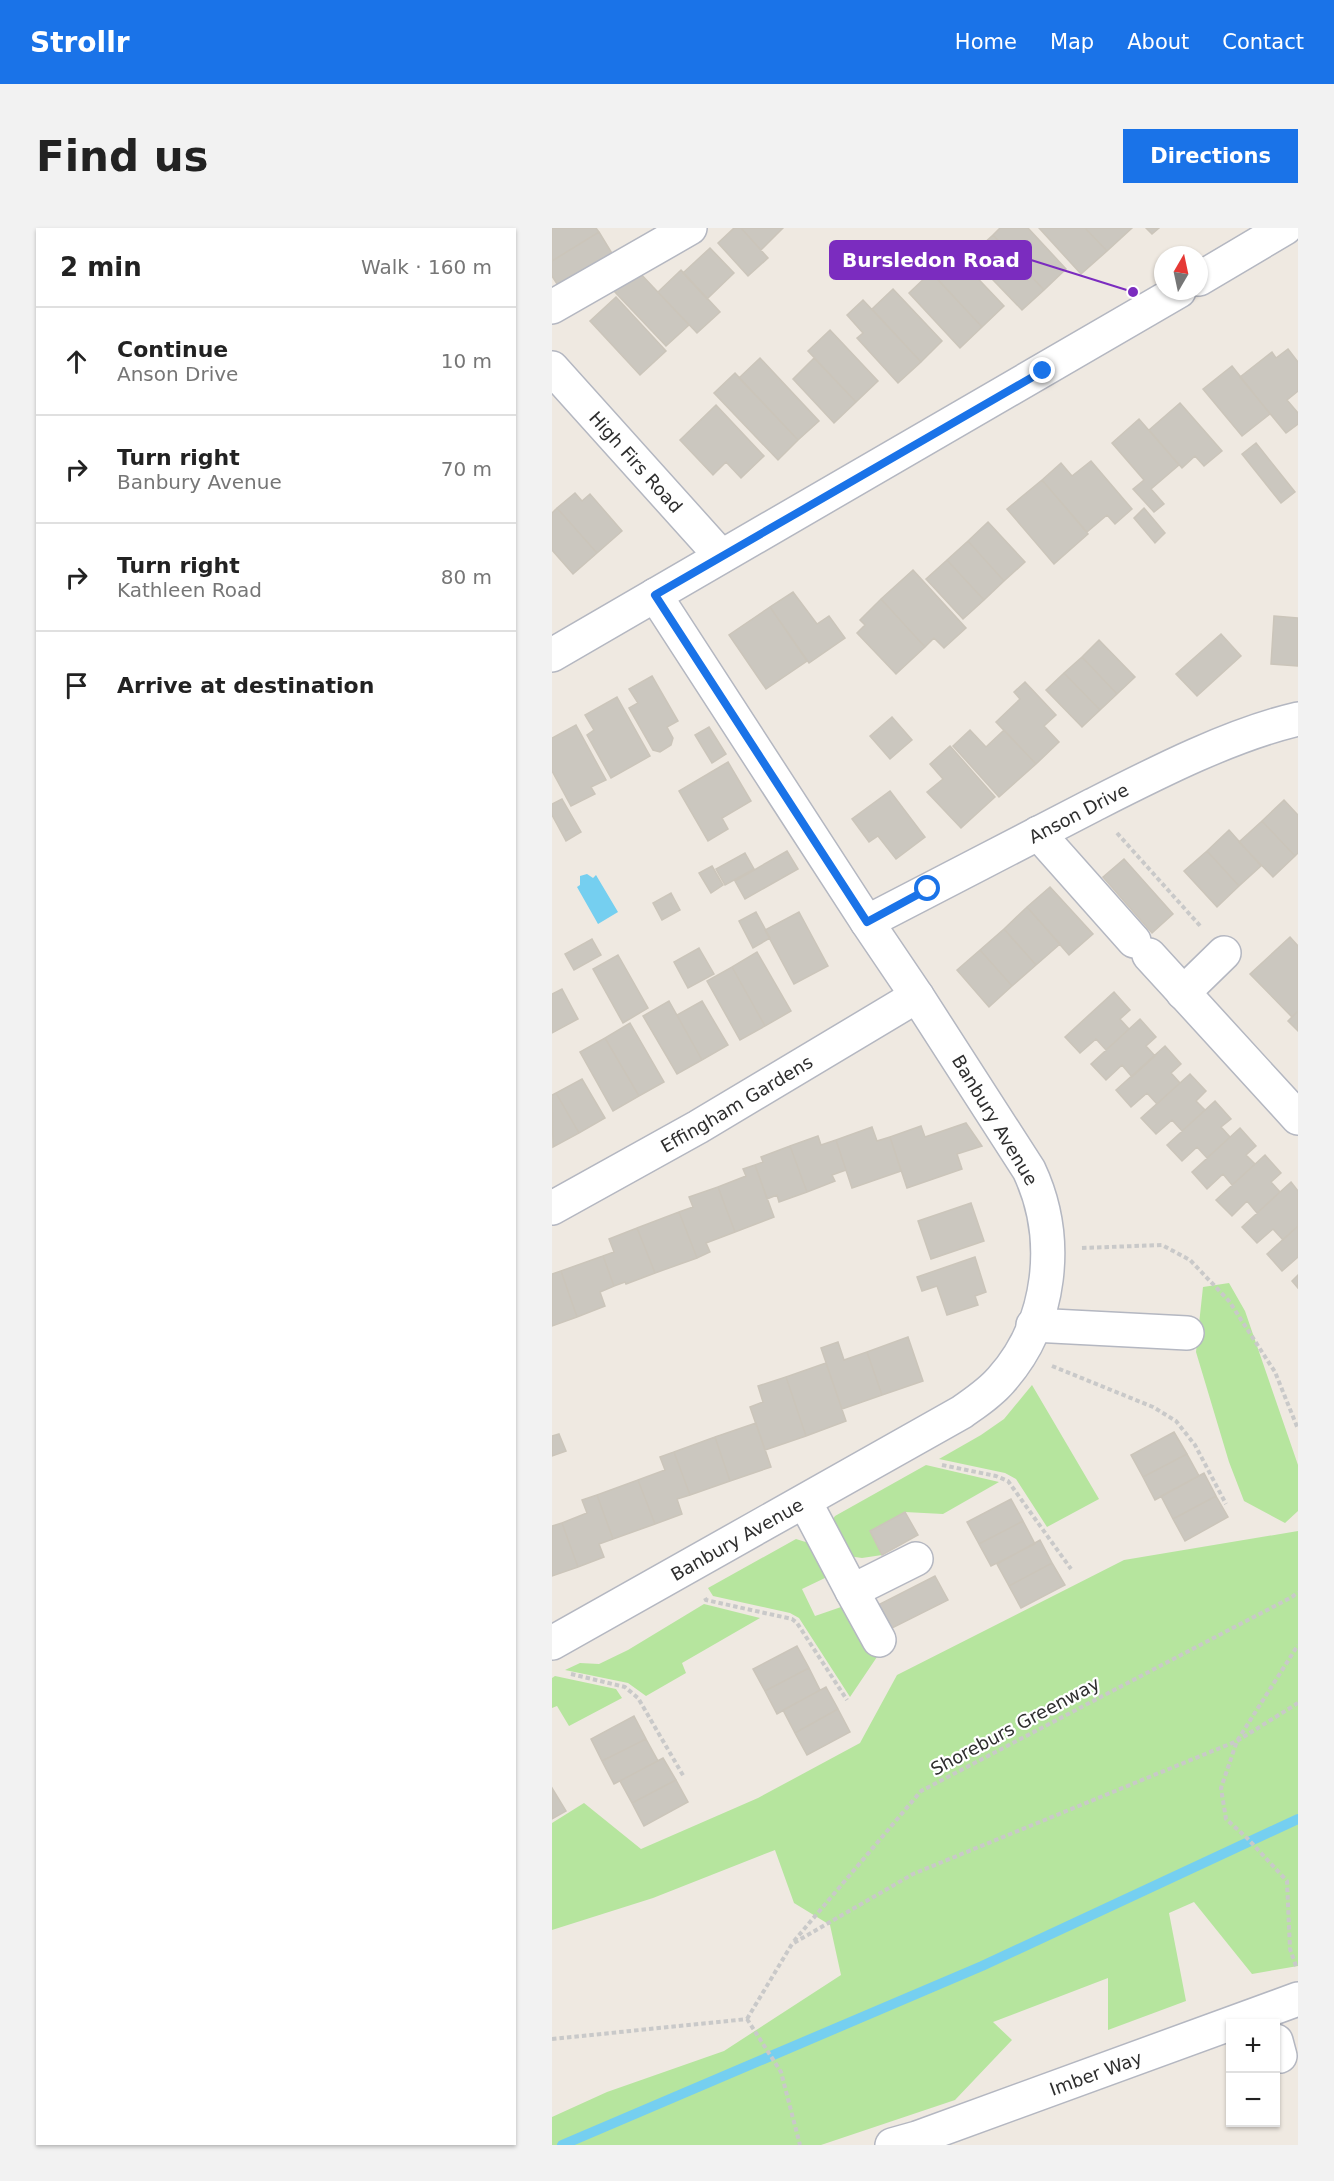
<!DOCTYPE html>
<html lang="en">
<head>
<meta charset="utf-8">
<style>
  body { margin:0; font-family:"DejaVu Sans",sans-serif; background:#f2f2f2; color:#222 }
  .controls { position:absolute; right:18px; bottom:18px; display:grid; overflow:hidden; border-radius:0px; box-shadow:0 2px 4px #0004 }
  .controls button { width:54px; height:54px; display:grid; place-items:center; padding:0; border:0; border-bottom:2px solid #e0e0e0; background:#fff; color:#222; font:30px sans-serif }
  .compass { position:absolute; left:602px; top:18px; width:54px; height:54px; border-radius:50%; background:#fff; box-shadow:0 2px 4px #0004; rotate:9deg }
  .stop { position:absolute; width:18px; height:18px; margin:-14px; border:4px solid #1a73e8; border-radius:50%; background:#fff }
  .stop.end { background:#1a73e8; border-color:#fff; box-shadow:0 2px 6px #0008 }
  .list { margin:0; padding:0; list-style:none }
  h2 { display:flex; justify-content:space-between; align-items:center; height:78px; margin:0; padding:0 24px; font-size:26px }
  h2 small { font-size:20px; font-weight:400; color:#767676 }
  .list li { display:grid; grid-template-columns:39px 1fr auto; gap:18px; align-items:center; box-sizing:border-box; height:108px; padding:0 24px; border-top:2px solid #e0e0e0 }
  .list b { display:block; font-size:22px; white-space:nowrap }
  .list p { margin:0; font-size:20px; white-space:nowrap; color:#767676 }
  .list em { font-size:20px; font-style:normal; color:#767676 }
  .icon { flex:none; width:33px; height:33px; fill:none; stroke:currentColor; stroke-width:2; stroke-linecap:round; stroke-linejoin:round }
  .map { position:relative; flex:none; width:746px; height:1917px; overflow:hidden; border-radius:0px }
  header { display:flex; align-items:center; gap:36px; box-sizing:border-box; height:84px; padding:0 30px; background:#1a73e8; color:#fff }
  header strong { font-size:28px }
  nav { display:flex; gap:33px; margin-inline-start:auto; font-size:21px }
  .intro { display:flex; align-items:center; justify-content:space-between; box-sizing:border-box; height:144px; padding:0 36px }
  h1 { margin:0; font-size:42px }
  .button { padding:15px 27px; border-radius:0px; background:#1a73e8; color:#fff; font-size:21px; font-weight:700 }
  main { display:flex; gap:36px; padding:0 36px }
  aside { flex:1; background:#fff; border-radius:0px; box-shadow:0 2px 4px #0004 }
  .map>svg:first-child { display:block }
  .green { fill:#b6e59e }
  .water { fill:#75cff0 }
  .lines { fill:none; stroke-linecap:round; stroke-linejoin:round }
  .stream { stroke:#75cff0; stroke-width:10 }
  .building { fill:#cbc7bf; stroke:#cbc5ba; stroke-width:1.5 }
  .minor-casing { stroke:#b4b7c1; stroke-width:36 }
  .path { stroke:#c9c9c9; stroke-width:4; stroke-dasharray:4.5 3; stroke-linecap:butt }
  .minor { stroke:#fff; stroke-width:33 }
  .route { stroke:#1a73e8; stroke-width:8 }
  .labels { text-anchor:middle; dominant-baseline:central; stroke-width:4.5; stroke-linejoin:round; paint-order:stroke }
  .street-label { font-size:18px; fill:#2e2e2e; stroke:#fff }
  .leader { fill:none; stroke:#7b2cbf; stroke-width:2 }
  .callout-dot { fill:#7b2cbf; stroke:#fff; stroke-width:2 }
  .callout { fill:#7b2cbf; stroke:#7b2cbf; stroke-width:2 }
  .callout-label { font-size:20px; text-anchor:middle; font-weight:bold; fill:#fff }
</style>
</head>
<body>
<header>
<strong>Strollr</strong>
<nav><a>Home</a><a>Map</a><a>About</a><a>Contact</a></nav>
</header>
<div class="intro"><h1>Find us</h1><a class="button">Directions</a></div>
<main>
<aside>
<h2>2 min<small>Walk · 160 m</small></h2>
<ul class="list">
<li><svg class="icon" aria-label="ahead" viewBox="0 0 24 24"><path d="M12 20V5M6 11l6-6 6 6"/></svg><div><b>Continue</b><p>Anson Drive</p></div><em>10 m</em></li>
<li><svg class="icon" aria-label="right" viewBox="0 0 24 24"><path d="M7 20v-9h11M14 6l5 5-5 5"/></svg><div><b>Turn right</b><p>Banbury Avenue</p></div><em>70 m</em></li>
<li><svg class="icon" aria-label="right" viewBox="0 0 24 24"><path d="M7 20v-9h11M14 6l5 5-5 5"/></svg><div><b>Turn right</b><p>Kathleen Road</p></div><em>80 m</em></li>
<li><svg class="icon" aria-label="arrive" viewBox="0 0 24 24"><path d="M6 21V4h12l-3 4 3 4H6"/></svg><div><b>Arrive at destination</b></div></li>
</ul>
</aside>
<div class="map">
<svg width="746" height="1917" viewBox="0 0 746 1917">
  <rect width="100%" height="100%" fill="#efe9e1"/>
  <path class="green" d="M677,1055l16,28 53,154v46l-13,12 -41,-22 -15,-39 -33,-110 7,-65z
    M480,1157l67,114 -52,28 -31,-48 -11,-6 -66,-14 42,-24 23,-16z
    M374,1237l73,17 -56,32 -38,-2 -35,19 12,24 -20,3 -14,-2 -17,-34 4,-6z
    M746,1303v435l-46,8 -58,-72 -25,11 17,88 -78,29v-52l-115,44 19,18 -57,60 -134,45h-269v-28l55,-25 117,-41 117,-76 -11,-50 -36,-22 -19,-53 -122,48 -101,32v-107l32,-20 57,46 117,-51 102,-55 37,-68 227,-115z
    M244,1311l16,5 15,33 -25,12 13,27 29,-10 39,42 -33,49 -51,-79 -9,-5 -77,-17 -5,-8z
    M152,1376l56,14 -78,45 4,10 -40,23 -18,-13 -63,-13 15,-7 19,1 29,-14z
    M3,1448l61,13 6,9 -53,28 -12,-20 -5,2v-30z"/>
  <path class="water" d="M35,646l6,4 3,-3 22,37 -20,12 -21,-37 3,-2v-9z"/>
  <g class="lines">
    <path class="stream" d="M10,1917l420,-179 316,-147"/>
  </g>
  <path class="building" d="M0,0h44l3,4 -47,29z
    M182,0h7l27,30 -20,18 -30,-33z
    M189,0h42l-22,22z
    M448,0h28l38,41 -22,21 -51,-55z
    M487,0h46l22,23 -26,23z
    M533,0h47l-25,23z
    M594,0h13l-7,6z
    M47,4l14,23 -54,32 -7,-11v-15z
    M441,7l51,55 -22,20 -52,-54z
    M393,16l59,62 -22,21 -59,-63z
    M158,20l24,25 -27,26 -24,-26z
    M85,42l52,55 -23,21 -52,-55z
    M129,42l39,42 -23,21 -39,-41z
    M379,44l51,55 -22,21 -51,-55z
    M341,61l49,52 -21,21 -49,-53z
    M64,69l50,54 -26,24 -50,-54z
    M311,72l58,62 -23,21 -41,-45 6,-5 -16,-18z
    M278,102l48,51 -22,21 -48,-51z
    M736,121l10,13v29l-11,9 11,13v11l-12,9 -46,-56 32,-25 4,6z
    M208,130l59,63 -21,19 -59,-62z
    M262,130l42,44 -22,21 -41,-44z
    M680,138l38,48 -28,22 -39,-47z
    M183,145l63,67 -20,20 -64,-67z
    M628,175l42,48 -18,15 -9,-10 -13,12 -33,-38z
    M164,177l48,51 -23,22 -15,-16 -13,13 -33,-35z
    M587,191l40,46 -28,24 13,15 -10,8 -21,-23 11,-9 -32,-37z
    M704,215l39,49 -14,11 -39,-49z
    M539,233l41,48 -17,15 -8,-9 -20,17 -45,-52 19,-17 11,13z
    M490,252l46,54 -34,30 -47,-55z
    M23,265l7,8 8,-7 32,37 -25,22 -40,-45z
    M5,280l40,45 -24,21 -21,-24v-37z
    M592,280l21,25 -10,10 -21,-25z
    M436,294l37,40 -21,19 -36,-40z
    M416,313l36,40 -20,19 -37,-40z
    M395,332l37,40 -21,19 -37,-40z
    M361,342l53,58 -22,20 -10,-10 -9,9 -44,-48z
    M241,364l24,32 12,-8 16,22 -36,25 -39,-56z
    M329,371l44,48 -29,27 -39,-41 8,-8 -5,-5z
    M218,379l37,54 -41,28 -37,-54z
    M722,388l24,2v48l-27,-2z
    M669,406l20,22 -44,40 -21,-22z
    M547,412l36,37 -18,17 -35,-37z
    M530,429l35,37 -17,16 -36,-37z
    M512,445l36,37 -18,17 -36,-37z
    M100,448l26,45 -11,6 6,11 -2,7 -11,7 -7,-2 -24,-42 9,-5 -9,-14z
    M473,454l31,33 -12,11 15,16 -23,22 -40,-42 24,-23 -6,-7z
    M65,469l33,59 -39,22 -24,-43 7,-5 -9,-15z
    M340,489l20,23 -22,19 -20,-23z
    M24,497l30,55 -15,7 4,7 -24,12 -19,-35v-33z
    M157,499l17,27 -14,9 -17,-28z
    M418,502l16,17 18,-17 32,34 -37,33 -46,-51z
    M398,518l45,51 -34,31 -34,-36 16,-13 -13,-15z
    M176,534l23,39 -29,17 6,11 -20,12 -29,-50z
    M338,563l35,46 -29,22 -18,-23 -9,6 -17,-23z
    M10,571l19,33 -15,9 -14,-26v-11z
    M732,572l14,15v38l-3,3 -33,-35z
    M710,593l33,35 -22,21 -34,-35z
    M677,602l32,36 -22,20 -32,-35z
    M235,623l11,18 -53,30 -10,-18z
    M655,623l32,35 -22,21 -33,-36z
    M193,625l9,16 -29,16 -9,-16z
    M572,631l49,55 -21,19 -49,-56z
    M160,638l11,19 -12,8 -12,-20z
    M498,659l43,47 -24,21 -42,-48z
    M119,665l9,17 -18,10 -9,-17z
    M475,679l33,37 -24,21 -32,-36z
    M204,684l14,26 -17,10 -14,-27z
    M247,684l29,54 -34,18 -29,-54z
    M452,701l32,36 -24,21 -32,-36z
    M738,709l8,9v65l-6,6 -42,-43z
    M40,711l9,16 -27,15 -9,-16z
    M147,720l15,26 -26,14 -14,-26z
    M428,722l32,36 -23,21 -32,-37z
    M205,724l34,59 -26,15 -33,-59z
    M66,727l30,53 -25,15 -30,-54z
    M180,739l33,59 -25,14 -33,-59z
    M10,761l16,30 -26,14v-39z
    M562,764l16,18 -10,9 9,10 -23,21 -10,-11 -16,14 -15,-16z
    M117,773l33,59 -25,14 -34,-58z
    M150,773l26,44 -26,15 -25,-45z
    M746,783v20l-10,-10z
    M588,791l16,18 -10,9 9,10 -23,21 -10,-12 -16,15 -15,-16z
    M78,795l34,59 -25,14 -34,-58z
    M53,810l34,58 -26,15 -33,-59z
    M613,818l16,18 -10,9 9,10 -23,21 -10,-11 -16,14 -15,-17z
    M638,846l16,17 -10,10 9,9 -23,21 -10,-11 -16,14 -15,-16z
    M30,851l23,39 -26,15 -23,-40z
    M4,865l23,40 -26,14 -1,-52z
    M663,873l16,18 -10,8 9,10 -23,21 -10,-11 -15,14 -15,-16z
    M414,895l16,23 -25,8 5,15 -55,19 -17,-51 31,-11 4,11z
    M320,899l5,14 13,-4 11,34 -49,17 -16,-48z
    M688,900l16,18 -10,9 9,9 -23,21 -9,-11 -16,15 -15,-17z
    M266,908l3,9 15,-5 10,30 -14,5 3,6 -28,11 -17,-46z
    M238,918l17,46 -28,10 -2,-7 -10,4 -12,-34 8,-3 -2,-5z
    M713,927l16,18 -10,9 9,10 -23,21 -10,-12 -15,15 -16,-16z
    M203,937l19,52 -39,15 -17,-45 28,-11 -3,-7z
    M739,954l7,9v35l-15,14 -10,-11 -16,14 -15,-16z
    M166,959l17,45 -29,11 4,9 -13,6 -18,-46 14,-5 -4,-10z
    M419,975l13,38 -53,18 -13,-38z
    M127,984l18,46 -42,15 -18,-45z
    M746,998v31l-16,14 -15,-17z
    M85,1000l18,45 -29,11 -1,-2 -11,4 -11,-30 11,-4 -5,-13z
    M51,1028l11,30 -14,6 5,14 -28,11 -16,-46z
    M423,1029l11,35 -11,4 3,9 -31,10 -10,-29 -15,5 -5,-14z
    M9,1043l16,46 -25,9v-52z
    M746,1047v13l-6,-7z
    M356,1109l15,44 -41,14 -15,-43z
    M286,1114l6,18 23,-8 15,43 -40,14 -21,-61z
    M274,1135l20,58 -40,15 -20,-59z
    M234,1149l20,59 -41,14 -15,-43 13,-5 -5,-16z
    M204,1195l15,44 -41,14 -15,-44z
    M622,1204l13,22 -44,23 -12,-22z
    M7,1206l7,17 -14,5v-20z
    M163,1209l15,44 -40,14 -16,-43z
    M122,1224l16,43 -13,4 5,15 -27,10 -17,-44 27,-10 -5,-13z
    M635,1226l12,22 -44,24 -12,-23z
    M652,1245l12,23 -43,23 -12,-23z
    M86,1252l17,44 -42,15 -16,-44z
    M45,1267l16,44 -14,5 5,13 -26,10 -16,-44 25,-10 -5,-13z
    M664,1268l12,21 -43,24 -12,-22z
    M459,1271l12,22 -44,23 -12,-22z
    M353,1284l13,23 -36,20 -12,-24z
    M471,1293l12,23 -44,22 -12,-22z
    M10,1295l16,44 -26,9v-50z
    M488,1312l12,23 -43,23 -12,-22z
    M500,1335l13,22 -44,23 -12,-22z
    M383,1348l13,24 -58,29 -12,-24z
    M245,1418l12,22 -44,23 -12,-22z
    M257,1440l11,22 -43,24 -12,-23z
    M274,1459l12,22 -43,24 -12,-23z
    M286,1481l12,23 -43,23 -12,-22z
    M82,1488l12,23 -44,22 -11,-22z
    M94,1511l12,22 -44,23 -12,-23z
    M111,1530l13,22 -44,23 -12,-22z
    M124,1552l12,22 -44,24 -12,-23z
    M0,1560l14,23 -14,8z"/>
  <g class="lines">
    <g class="minor-casing">
      <g id="minor">
        <path d="M647,51l86,-51"/>
        <path d="M0,79l138,-79"/>
        <path id="s1" d="M0,140l169,188"/>
        <path d="M0,427l627,-364"/>
        <path d="M486,605l96,108"/>
        <path id="s2" d="M315,694c75,-39 151,-78 226,-117 63,-32 137,-70 205,-86"/>
        <path d="M597,727l149,163"/>
        <path d="M631,765l41,-40"/>
        <path id="s3" d="M0,980l146,-81 219,-131"/>
        <path d="M481,1097l154,8"/>
        <path d="M253,1274l47,89 64,-32"/>
        <path d="M300,1363l27,49"/>
        <path id="s4" d="M0,1415l410,-231c14,-10 28,-19 39,-32 51,-57 60,-142 28,-210l-112,-174 -50,-74 -212,-327"/>
        <path d="M724,1813l4,15"/>
        <path id="s5" d="M340,1917l25,-7 381,-139"/>
      </g>
    </g>
    <path class="path" d="M565,605l85,95
      M530,1020l80,-3 28,15 39,41 46,71 23,57
      M500,1138l101,41 23,14 19,24 31,59
      M390,1237l54,11 12,5 63,88
      M153,1370l1,2 86,19 5,4 50,77
      M19,1446l54,13 13,11 46,79
      M242,1713l127,-150 371,-194 6,-5
      M744,1738l-6,-17 -3,-68 -41,-44 -20,-18 -5,-31 16,-47 61,-96
      M195,1791l45,-75 121,-70 324,-133 61,-38
      M195,1791l34,53 19,73
      M0,1811l195,-20"/>
    <use href="#minor" class="minor"/>
  </g>
  <g class="lines">
    <path class="route" d="M376,661l-61,33 -212,-327 388,-224"/>
  </g>
  <g class="labels">
    <g class="street-label">
      <text stroke="none"><textPath href="#s1" startOffset="126">High Firs Road</textPath></text>
      <text stroke="none"><textPath href="#s2" startOffset="238">Anson Drive</textPath></text>
      <text stroke="none"><textPath href="#s3" startOffset="212">Effingham Gardens</textPath></text>
      <text transform="translate(443 892) rotate(59)">Banbury Avenue</text>
      <text stroke="none"><textPath href="#s4" startOffset="212">Banbury Avenue</textPath></text>
      <text transform="translate(463 1498) rotate(-28)">Shoreburs Greenway</text>
      <text stroke="none"><textPath href="#s5" startOffset="216">Imber Way</textPath></text>
    </g>
  </g>
  <path class="leader" d="M581 64L479 32"/>
  <circle class="callout-dot" cx="581" cy="64" r="6"/>
  <rect class="callout" x="278" y="13" width="201" height="38" rx="6"/>
  <g class="callout-label">
    <text x="379" y="39">Bursledon Road</text>
  </g>
</svg>
<div class="controls">
<button>+</button>
<button>−</button>
</div>
<svg class="compass" viewBox="-18 -18 36 36"><path d="M0-13l5 13h-10z" fill="#e53935"/><path d="M0 13l5-13h-10z" fill="#767676"/></svg>
<div class="stop" style="left:376px;top:661px"></div>
<div class="stop end" style="left:491px;top:143px"></div>
</div>
</main>
</body>
</html>
